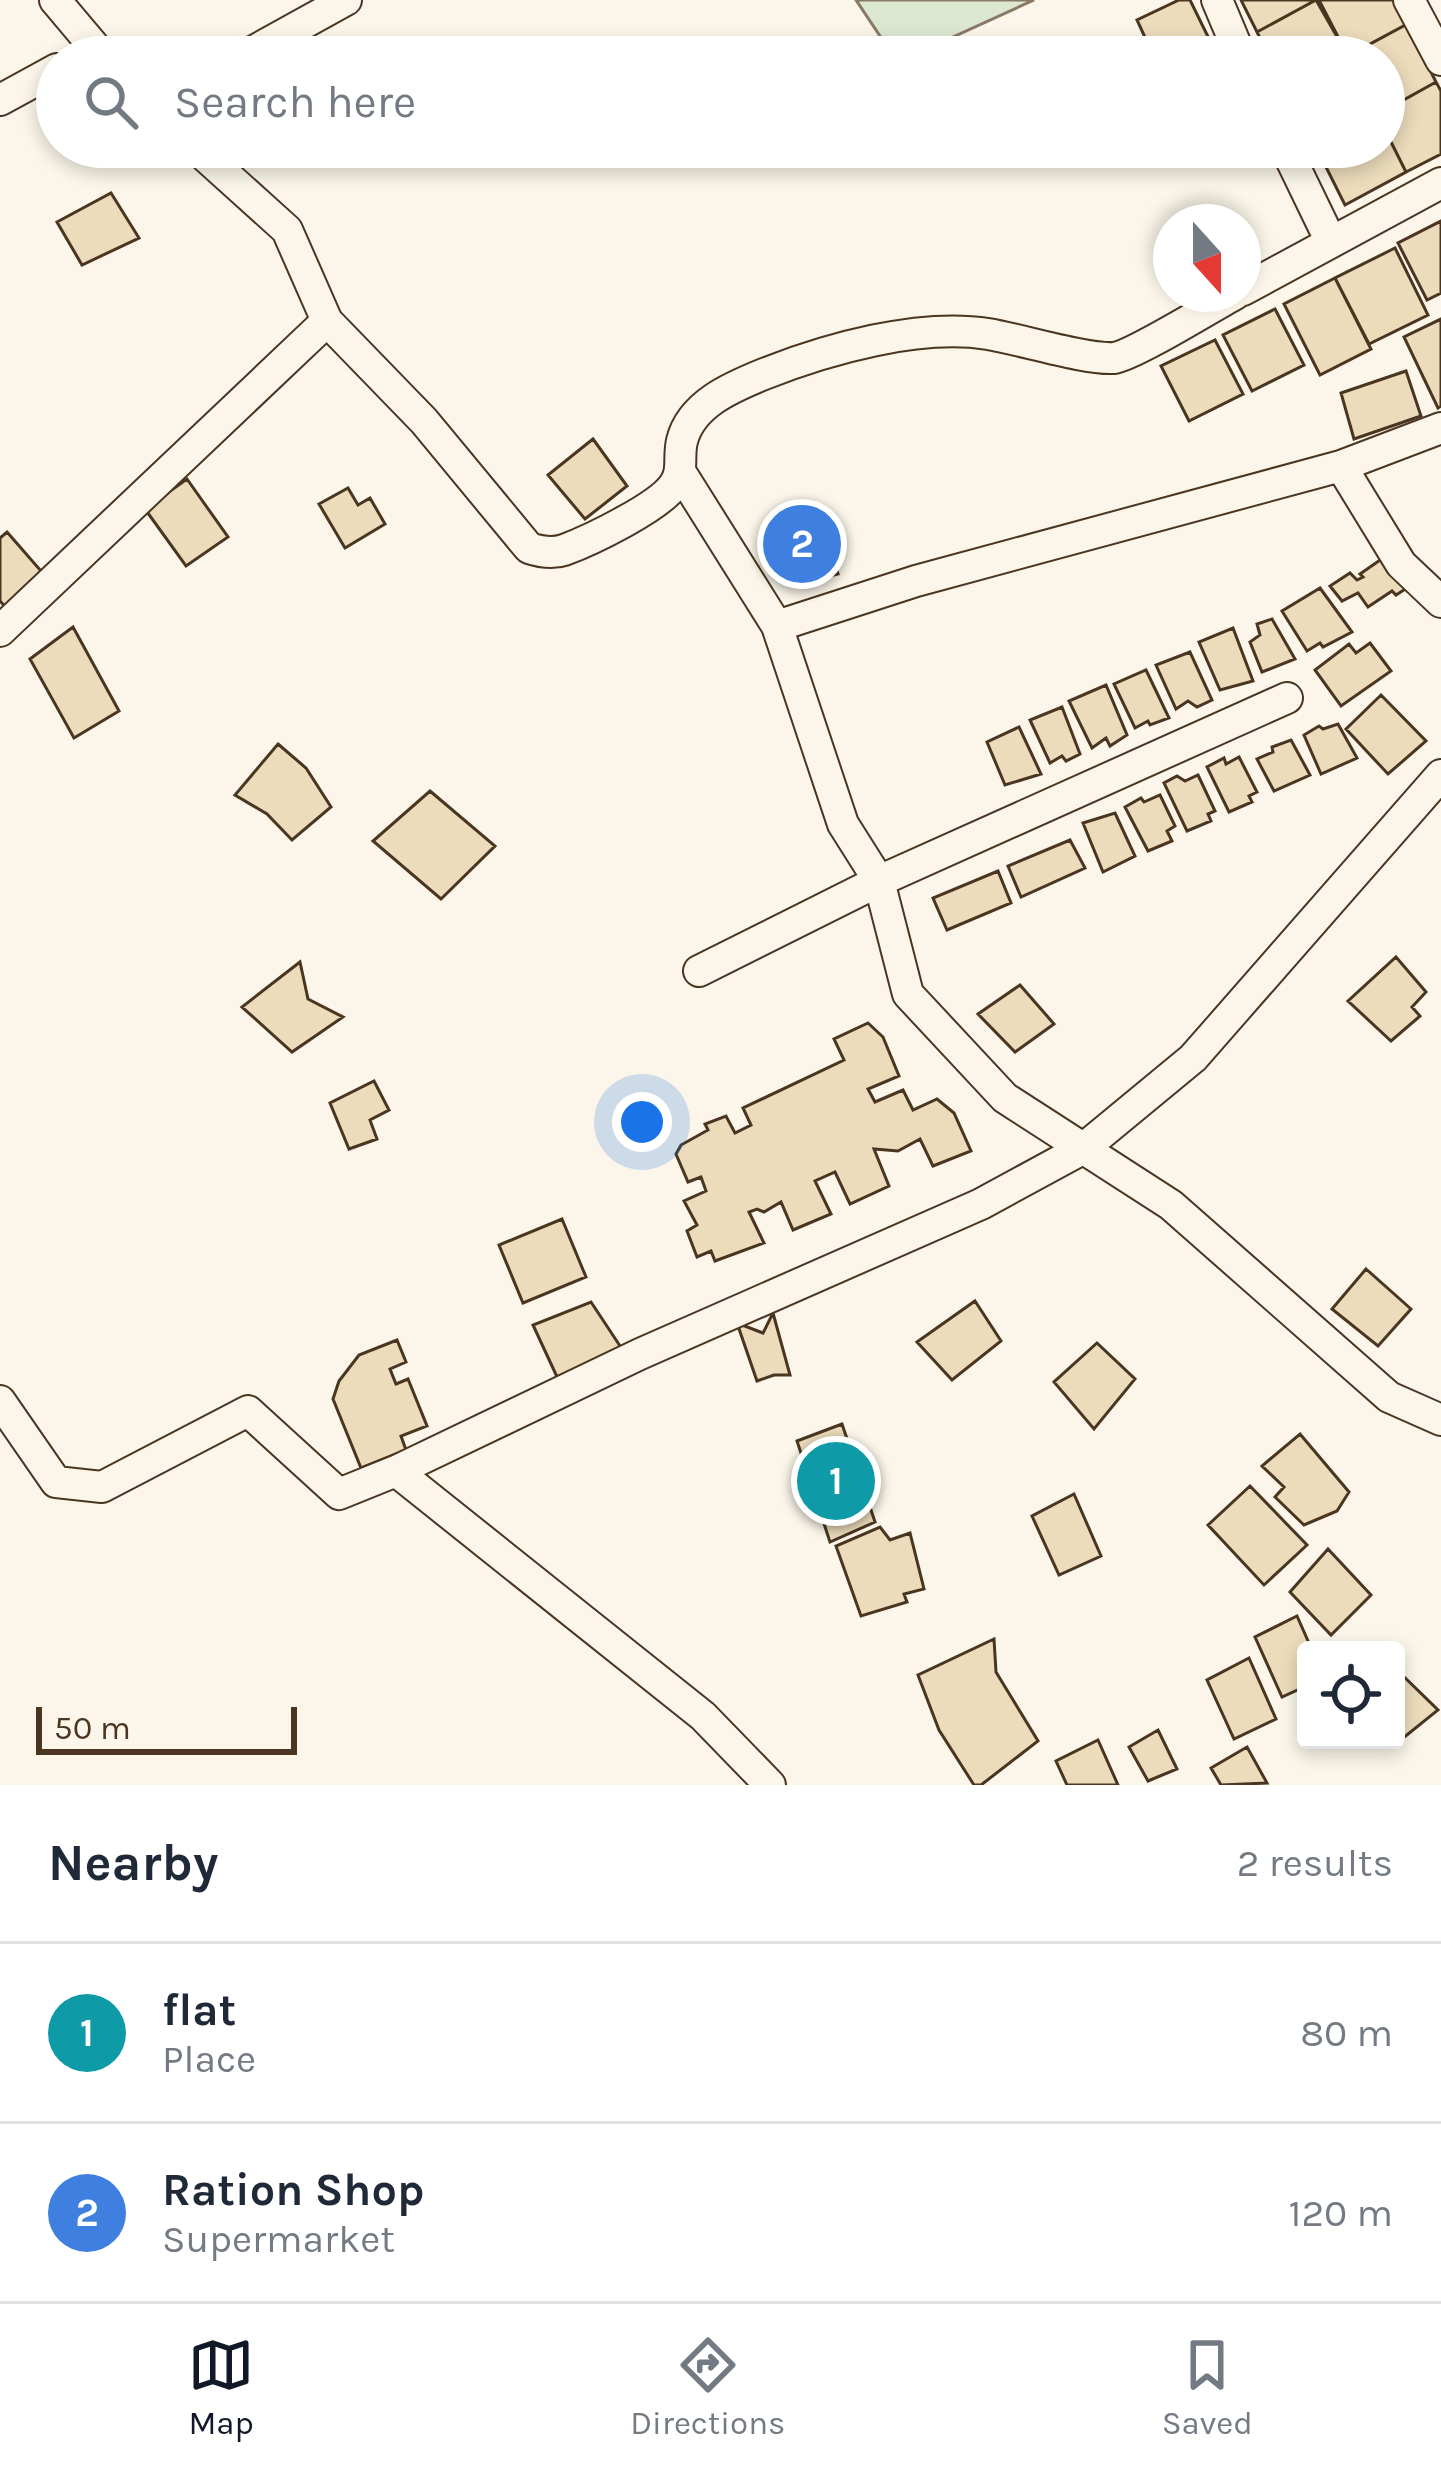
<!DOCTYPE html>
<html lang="en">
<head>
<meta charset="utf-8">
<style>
  body { margin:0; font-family:Karla,sans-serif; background:#f6f6f7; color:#1f2937 }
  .controls { position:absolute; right:36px; bottom:36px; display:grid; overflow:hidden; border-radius:12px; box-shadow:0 6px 18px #0003 }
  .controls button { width:108px; height:108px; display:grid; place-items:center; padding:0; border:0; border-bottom:3px solid #e0e1e3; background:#fff; color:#1f2937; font:60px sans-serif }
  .compass { position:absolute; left:1153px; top:204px; width:108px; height:108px; border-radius:50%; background:#fff; box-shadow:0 6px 18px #0003; rotate:159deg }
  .scale { position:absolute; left:36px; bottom:30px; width:261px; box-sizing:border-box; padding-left:12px; border:6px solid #4a3520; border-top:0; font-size:33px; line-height:42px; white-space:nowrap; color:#4a3520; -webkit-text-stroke:9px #fbf6e9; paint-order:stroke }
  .you { position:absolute; left:642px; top:1122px; width:42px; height:42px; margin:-30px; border:9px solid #fff; border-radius:50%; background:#1a73e8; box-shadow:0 0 0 18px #1a73e833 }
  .badge { display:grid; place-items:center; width:78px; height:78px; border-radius:50%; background:#111827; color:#fff; font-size:39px; font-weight:700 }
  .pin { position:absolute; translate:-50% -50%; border:6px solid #fff; box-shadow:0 3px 12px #0006 }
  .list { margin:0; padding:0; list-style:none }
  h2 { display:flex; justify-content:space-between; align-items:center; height:156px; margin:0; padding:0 48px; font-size:51px }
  h2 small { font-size:39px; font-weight:400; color:#747a83 }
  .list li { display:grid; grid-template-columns:78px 1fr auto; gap:36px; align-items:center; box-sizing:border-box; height:180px; padding:0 48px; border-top:3px solid #e0e1e3 }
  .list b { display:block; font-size:45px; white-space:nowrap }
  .list p { margin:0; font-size:39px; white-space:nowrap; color:#747a83 }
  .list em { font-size:39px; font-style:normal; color:#747a83 }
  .icon { flex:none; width:66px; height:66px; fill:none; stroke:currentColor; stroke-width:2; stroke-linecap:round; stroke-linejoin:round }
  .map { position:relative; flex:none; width:1441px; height:1785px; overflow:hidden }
  .search { position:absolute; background:#fff; box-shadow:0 6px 18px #0003; left:36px; right:36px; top:36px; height:132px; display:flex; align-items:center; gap:30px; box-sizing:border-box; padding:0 42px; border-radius:66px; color:#747a83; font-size:45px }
  .sheet { height:516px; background:#fff }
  nav { display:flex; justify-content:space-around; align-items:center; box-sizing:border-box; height:168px; border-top:3px solid #e0e1e3; background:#fff; font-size:33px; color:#747a83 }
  nav a { display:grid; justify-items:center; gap:6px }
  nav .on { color:#111827 }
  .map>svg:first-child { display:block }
  .green { fill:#dce7d0; stroke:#887966; stroke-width:3 }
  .building { fill:#ecdcbc; stroke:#4a3520; stroke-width:3 }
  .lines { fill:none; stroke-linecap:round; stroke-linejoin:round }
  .minor-casing { stroke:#4a3520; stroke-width:34 }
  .minor { stroke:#fbf6e9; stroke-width:30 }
</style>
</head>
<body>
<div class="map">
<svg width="1441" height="1785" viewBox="0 0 1441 1785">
  <rect width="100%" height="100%" fill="#fbf6e9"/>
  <path class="green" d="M856,0h178l-125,57h-15z"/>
  <path class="building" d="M1179,0h11l28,57h-64l-17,-37z
    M1241,0h75l-59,32z
    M1316,0l32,56 -78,1 -13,-25z
    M1319,0h77l11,24 -59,32z
    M1407,24l29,58 -52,29v-54l-36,-1z
    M1436,82l5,9v63l-35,18 -22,-44v-17z
    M1384,128l22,44 -61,33 -29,-58h68z
    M111,193l28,45 -57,27 -25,-43z
    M1441,221v72l-14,7 -29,-57z
    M1395,248l33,67 -59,29 -34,-66z
    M1335,278l36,71 -51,26 -36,-71z
    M1275,309l29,56 -52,26 -29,-56z
    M1441,319v87l-3,2 -34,-71z
    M1215,340l28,54 -54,27 -28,-55z
    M1406,371l15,45 -67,23 -13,-46z
    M593,439l34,47 -42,33 -37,-44z
    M187,479l41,58 -42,29 -41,-57z
    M348,488l10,17 12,-7 15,26 -40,24 -26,-44z
    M819,519l19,55 -33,8 -10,-31 -18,5 -8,-19z
    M7,532l41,47 -38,33 -10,-11v-63z
    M1383,558l24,30 -11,7 -4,-4 -24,16 -10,-14 -16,8 -12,-15 20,-13 7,7 6,-3 -3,-3z
    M1320,588l32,44 -29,15 -3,-4 -13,8 -25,-40z
    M1272,619l23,40 -33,13 -12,-30 10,-7 -3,-11z
    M73,627l46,84 -45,27 -44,-79z
    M1233,628l20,53 -33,9 -21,-48z
    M1370,643l21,28 -50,35 -26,-36 34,-26 7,9z
    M1190,652l22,48 -15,7 -9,-6 -12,8 -20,-44z
    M1146,670l23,48 -19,7 -2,-4 -13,7 -21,-44z
    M1106,685l21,50 -17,11 -4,-8 -14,10 -23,-47z
    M1381,695l45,46 -38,33 -42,-45z
    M1062,707l18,47 -14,7 -4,-5 -12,7 -20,-43z
    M1338,724l19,34 -36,16 -17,-39 15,-9 4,3z
    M1019,727l22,47 -36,11 -18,-43z
    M1291,740l19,35 -36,16 -17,-32 16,-7 -1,-5z
    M278,744l28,24 25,39 -39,33 -25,-26 -32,-19z
    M1239,757l18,35 -8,4 3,6 -23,10 -22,-45 17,-9 2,6z
    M1198,775l17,36 -7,3 3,7 -24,10 -23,-48 13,-7 8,5z
    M430,791l65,55 -54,53 -68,-58z
    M1160,795l15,31 -8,5 5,10 -24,10 -23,-44 16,-9 3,4z
    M1115,813l20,43 -32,16 -20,-49z
    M1070,840l15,28 -64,29 -13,-31z
    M998,871l13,32 -64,27 -14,-32z
    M1396,957l30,35 -14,15 8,9 -29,25 -43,-40z
    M300,962l8,37 35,18 -51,35 -50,-45z
    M1020,985l34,39 -39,28 -37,-38z
    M868,1023l15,14 16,39 -31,13 7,13 28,-12 10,20 24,-11 17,14 17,38 -38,15 -13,-27 -22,12 -24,-2 15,37 -39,18 -15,-32 -20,9 16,33 -38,16 -12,-28 -17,10 -7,-3 -8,3 15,31 -49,18 -4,-10 -14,6 -10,-26 10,-6 -13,-24 22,-10 -5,-14 -13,5 -12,-28 5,-9 27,-15 -3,-6 21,-8 9,17 16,-8 -8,-17 101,-48 -10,-21z
    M374,1081l15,29 -19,10 7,19 -28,10 -19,-46z
    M562,1219l24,58 -63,26 -24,-58z
    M1366,1269l45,40 -33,37 -46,-37z
    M975,1301l26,40 -49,39 -35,-38z
    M591,1302l33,50 -66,27 -25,-54z
    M773,1313l17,62h-16l-17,6 -20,-58 26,10z
    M397,1340l9,22 -16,7 6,15 12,-5 19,47 -26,10 5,14 -45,18 -28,-69 6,-18 20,-26z
    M1097,1343l38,36 -41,50 -40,-47z
    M842,1424l33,98 -45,20 -33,-101z
    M1300,1434l49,58 -12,19 -33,14 -29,-28 9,-10 -22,-21z
    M1250,1486l57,59 -43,40 -56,-60z
    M1074,1494l27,62 -42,19 -27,-59z
    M880,1527l10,13 20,-7 14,56 -20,5 3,8 -46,14 -25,-70z
    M1328,1549l43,46 -40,40 -41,-43z
    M1297,1616l15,34h-6v36l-24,11 -27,-60z
    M994,1639l2,33 42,69 -57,44h-7l-35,-55 -21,-55z
    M1249,1658l27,61 -42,20 -27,-59z
    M1396,1669l42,41 -41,33 -1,-3z
    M1158,1730l19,39 -29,12 -19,-34z
    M1098,1740l20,45h-51l-11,-24z
    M1247,1747l20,36 -46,2 -10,-17z"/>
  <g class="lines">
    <g class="minor-casing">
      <path id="minor" d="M55,0l48,57
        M1217,0l24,57
        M1409,0l32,60
        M243,57l103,-57
        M0,100l57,-31
        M195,147l92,83 40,91 97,100 105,127c12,4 23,6 35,2 27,-10 95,-43 110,-65 10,-14 4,-28 8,-44 9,-37 50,-54 82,-67 63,-25 155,-51 224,-40 31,5 99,26 126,24 18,-2 99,-52 121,-64
        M1285,147l46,95
        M1243,290l198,-107
        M1441,428l-100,38 -425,115 -139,45 66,198 36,57 29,113 97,104 166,107 218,192 52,23
        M1341,466l60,98 40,38
        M681,473l96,153
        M0,631l327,-310
        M699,971l180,-90 408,-183
        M0,1401l56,81 46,5 146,-76 91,83 57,-23 307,245 67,69
        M396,1471l244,-117 341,-150 103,-56 109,-90 248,-283"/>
    </g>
    <use href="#minor" class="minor"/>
  </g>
</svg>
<div class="controls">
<button><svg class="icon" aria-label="locate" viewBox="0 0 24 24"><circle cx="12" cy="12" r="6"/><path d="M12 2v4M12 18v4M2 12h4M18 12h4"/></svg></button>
</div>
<svg class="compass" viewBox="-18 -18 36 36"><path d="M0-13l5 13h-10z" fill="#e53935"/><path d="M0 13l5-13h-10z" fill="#747a83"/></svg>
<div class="scale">50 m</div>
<div class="you"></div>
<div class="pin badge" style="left:836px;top:1481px;background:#0f9aa8">1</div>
<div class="pin badge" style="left:802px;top:544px;background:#3f7fe0">2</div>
<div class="search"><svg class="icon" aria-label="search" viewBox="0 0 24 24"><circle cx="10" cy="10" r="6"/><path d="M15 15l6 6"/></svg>Search here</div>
</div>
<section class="sheet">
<h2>Nearby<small>2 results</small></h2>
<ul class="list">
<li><span class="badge" style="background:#0f9aa8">1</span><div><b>flat</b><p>Place</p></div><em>80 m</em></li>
<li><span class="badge" style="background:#3f7fe0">2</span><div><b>Ration Shop</b><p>Supermarket</p></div><em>120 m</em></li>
</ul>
</section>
<nav>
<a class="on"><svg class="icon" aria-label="map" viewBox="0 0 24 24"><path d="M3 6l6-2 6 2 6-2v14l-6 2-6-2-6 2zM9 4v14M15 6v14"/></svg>Map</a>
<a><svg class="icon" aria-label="directions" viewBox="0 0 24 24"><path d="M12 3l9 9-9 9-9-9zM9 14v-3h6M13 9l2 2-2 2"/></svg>Directions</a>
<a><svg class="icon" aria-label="saved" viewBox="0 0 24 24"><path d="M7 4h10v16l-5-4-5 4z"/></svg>Saved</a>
</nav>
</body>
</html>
